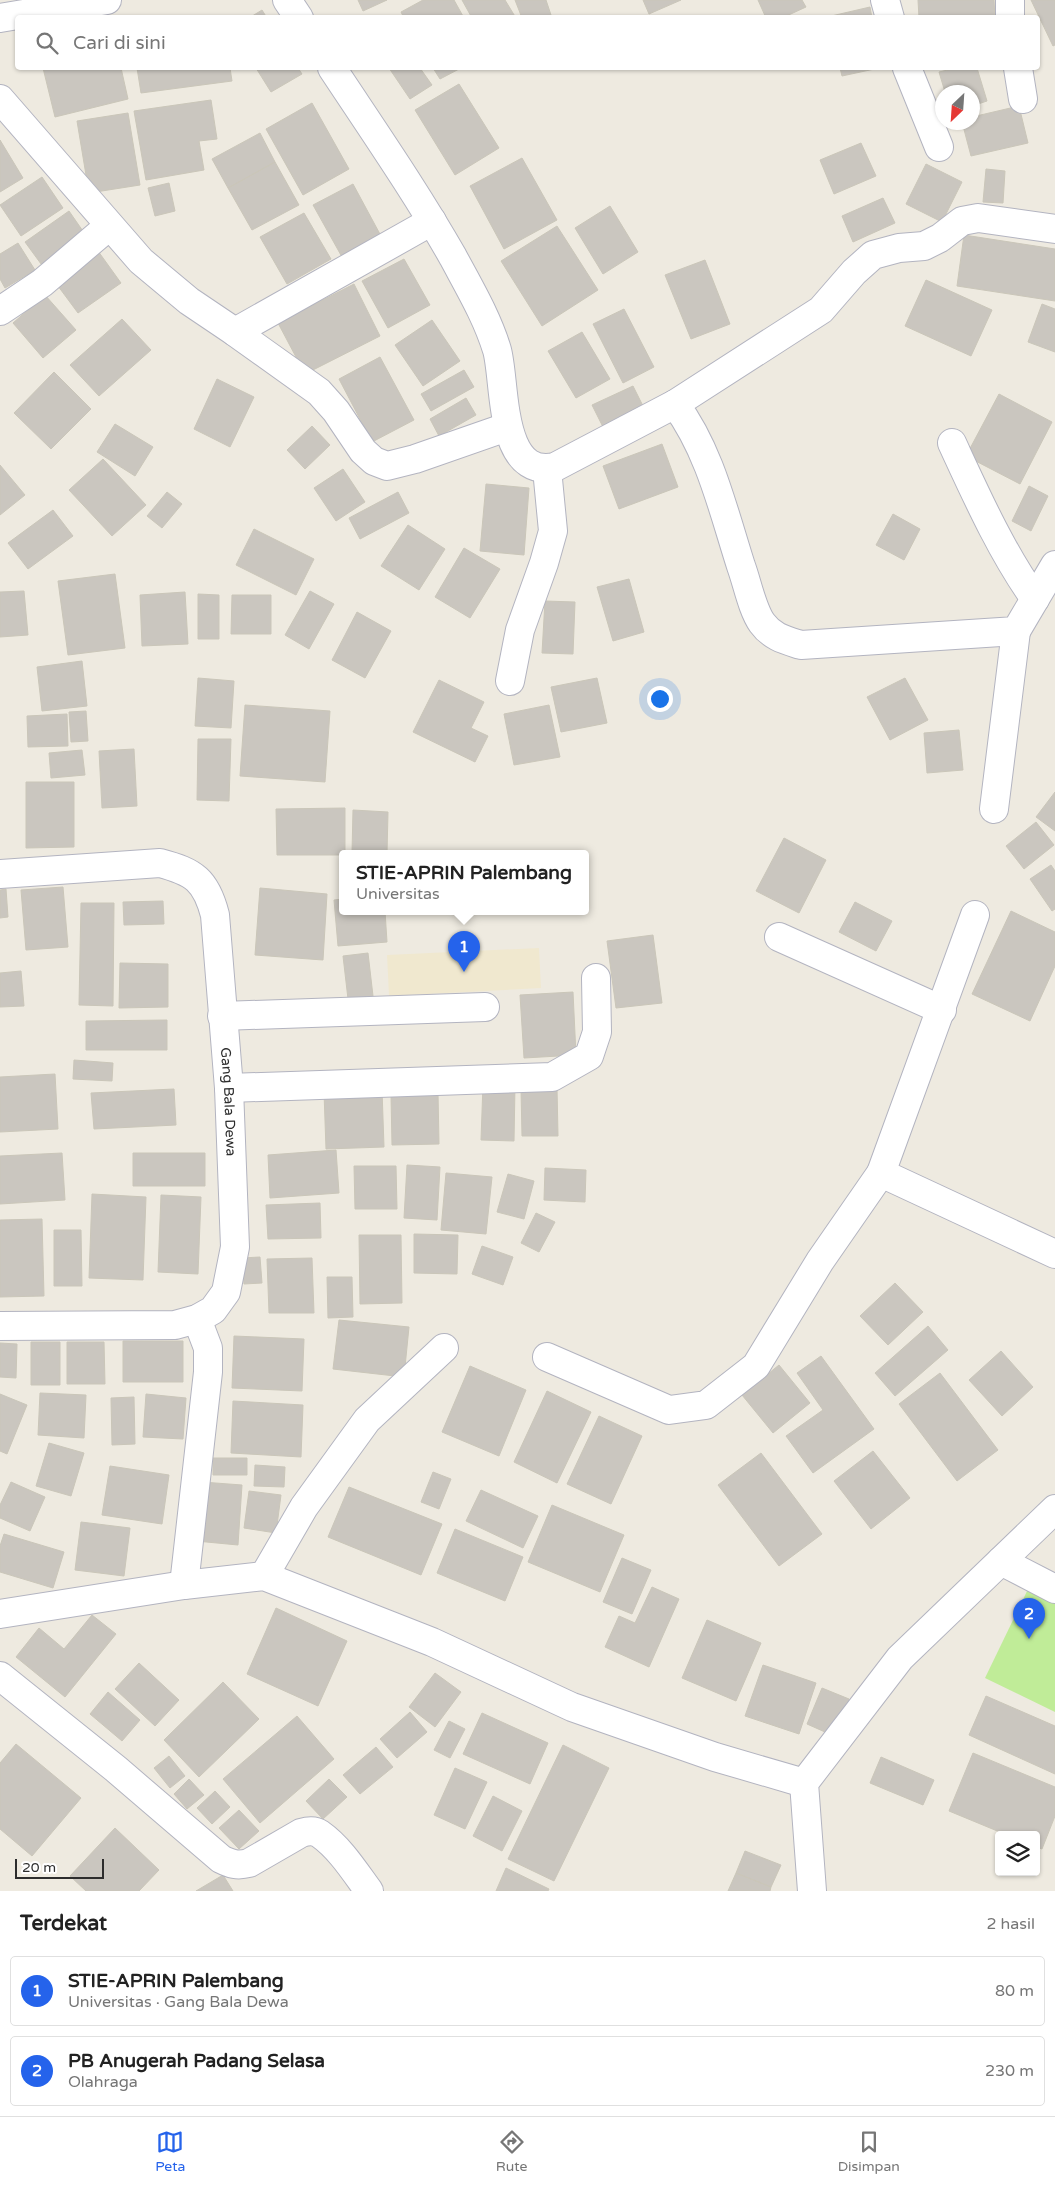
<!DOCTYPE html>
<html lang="id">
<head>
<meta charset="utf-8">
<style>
  body { margin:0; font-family:"Varela Round",sans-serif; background:#f6f6f6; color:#222 }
  .controls { position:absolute; right:15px; bottom:15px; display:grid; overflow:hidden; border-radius:5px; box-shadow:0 1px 4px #0004 }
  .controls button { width:45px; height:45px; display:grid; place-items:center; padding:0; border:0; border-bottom:1px solid #e0e0e0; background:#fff; color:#222; font:25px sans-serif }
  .compass { position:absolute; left:935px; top:85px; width:45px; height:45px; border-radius:50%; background:#fff; box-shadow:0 1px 4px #0004; rotate:205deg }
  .scale { position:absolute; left:15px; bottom:12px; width:89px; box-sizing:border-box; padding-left:5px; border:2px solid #2d2d2d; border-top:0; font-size:14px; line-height:18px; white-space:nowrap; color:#2d2d2d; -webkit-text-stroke:4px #fff; paint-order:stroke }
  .you { position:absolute; left:659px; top:698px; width:18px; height:18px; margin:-12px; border:4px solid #fff; border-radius:50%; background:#1a73e8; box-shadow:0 0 0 8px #1a73e833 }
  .badge { display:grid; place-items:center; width:32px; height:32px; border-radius:50%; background:#2563eb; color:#fff; font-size:16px; font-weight:700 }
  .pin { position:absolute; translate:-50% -41px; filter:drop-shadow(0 1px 2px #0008) }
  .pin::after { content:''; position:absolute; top:26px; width:18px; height:15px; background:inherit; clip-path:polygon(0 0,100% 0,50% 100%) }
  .popup { position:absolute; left:339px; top:850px; width:250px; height:65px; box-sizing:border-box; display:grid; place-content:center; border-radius:5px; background:#fff; filter:drop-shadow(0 1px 4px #0005); font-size:16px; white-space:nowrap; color:#767676 }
  .popup b { font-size:19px; color:#222 }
  .popup::after { content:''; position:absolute; left:50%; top:100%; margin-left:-10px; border:10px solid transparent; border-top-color:#fff }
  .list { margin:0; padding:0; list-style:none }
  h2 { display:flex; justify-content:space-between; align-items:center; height:65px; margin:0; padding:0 20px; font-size:21px }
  h2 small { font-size:16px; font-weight:400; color:#767676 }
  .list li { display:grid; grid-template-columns:32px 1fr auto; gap:15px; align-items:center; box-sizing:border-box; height:70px; margin:0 10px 10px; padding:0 10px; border:1px solid #e0e0e0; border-radius:5px }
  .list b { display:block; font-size:19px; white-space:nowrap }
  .list p { margin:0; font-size:16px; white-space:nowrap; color:#767676 }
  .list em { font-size:16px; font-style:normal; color:#767676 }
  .icon { flex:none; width:28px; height:28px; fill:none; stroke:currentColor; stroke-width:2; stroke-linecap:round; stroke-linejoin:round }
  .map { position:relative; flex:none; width:1055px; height:1891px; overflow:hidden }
  .search { position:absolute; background:#fff; box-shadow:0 1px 4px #0004; left:15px; right:15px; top:15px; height:55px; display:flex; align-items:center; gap:12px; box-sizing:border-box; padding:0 18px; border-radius:5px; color:#767676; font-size:19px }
  .sheet { height:225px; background:#fff }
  nav { display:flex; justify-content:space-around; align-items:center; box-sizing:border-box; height:70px; border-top:1px solid #e0e0e0; background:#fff; font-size:14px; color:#767676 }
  nav a { display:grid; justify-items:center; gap:2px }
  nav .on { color:#2563eb }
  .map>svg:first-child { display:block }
  .education { fill:#f0e8cf }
  .pitch { fill:#c0ec98 }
  .building { fill:#cac6bf; stroke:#cac6b9 }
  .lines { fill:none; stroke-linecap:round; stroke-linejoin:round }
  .minor-casing { stroke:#b3b4c0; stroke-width:30 }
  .minor { stroke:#fff; stroke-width:28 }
  .labels { text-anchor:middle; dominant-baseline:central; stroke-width:4; stroke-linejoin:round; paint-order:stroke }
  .street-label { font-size:14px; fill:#2d2d2d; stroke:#fff }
</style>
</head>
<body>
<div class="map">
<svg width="1055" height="1891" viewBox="0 0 1055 1891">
  <rect width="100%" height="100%" fill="#eeeae0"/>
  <path class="education" d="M539,948l2,40 -152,8 -2,-41z"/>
  <path class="pitch" d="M1029,1587l26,13v112l-70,-34z"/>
  <path class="building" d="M358,0h29l-24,11z
    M423,0h31l10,18h-60l-3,-6z
    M462,0h43l11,18h-44z
    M515,0h31l6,18h-30z
    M643,0h38l-32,14z
    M758,0h44l4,7 -24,11h-16z
    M918,0h76l1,18h-76z
    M1031,0h24v45l-2,1z
    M870,7l2,11 -45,-1z
    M262,10l5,8h-18z
    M43,68h78l7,31 -73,18z
    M137,68h93l2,13 -91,12z
    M256,68h42l4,6 -31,18z
    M389,68h31l12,17 -22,14z
    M433,68h28l-21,11z
    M840,68h39l-37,8z
    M956,68h21l10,33 -15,5v-14h-27l-6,-20z
    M459,84l40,64 -44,27 -40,-65z
    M211,100l6,39 -18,2 5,29 -58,10 -12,-69z
    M312,103l37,66 -46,26 -37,-66z
    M1019,106l9,37 -57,13 -9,-34h10v-5z
    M128,113l12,72 -51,8 -12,-72z
    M260,133l15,29 -47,26 -16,-29z
    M0,140l23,38 -23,14z
    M861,143l15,33 -42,18 -14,-34z
    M522,158l35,62 -53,29 -34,-63z
    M275,162l24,43 -47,25 -24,-42z
    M926,164l36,18 -20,40 -36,-18z
    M986,169l19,2 -2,32 -20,-1z
    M42,177l21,31 -42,28 -21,-31z
    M169,183l6,28 -20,5 -7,-28z
    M353,184l28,52 -39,21 -29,-52z
    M883,198l12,25 -42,19 -11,-26z
    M610,206l28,46 -35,22 -28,-46z
    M69,211l18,26 -43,31 -19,-26z
    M304,213l27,46 -44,25 -27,-47z
    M557,226l41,64 -56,36 -41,-65z
    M964,235l91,14v52l-98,-15z
    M18,243l17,27 -30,18 -5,-9v-25z
    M98,251l23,32 -43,30 -23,-31z
    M404,259l26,46 -42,23 -26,-47z
    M705,260l25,64 -39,15 -26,-64z
    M926,280l66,30 -21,46 -66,-30z
    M354,284l26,52 -75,38 -27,-51z
    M45,295l31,35 -33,28 -30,-35z
    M1042,304l13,5v43l-27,-10z
    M624,309l30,58 -31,16 -30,-59z
    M122,319l29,31 -52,46 -29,-31z
    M432,320l28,41 -37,25 -28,-41z
    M582,332l28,47 -34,19 -28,-47z
    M380,357l34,63 -42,22 -33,-63z
    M464,370l10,17 -43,24 -10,-17z
    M54,372l37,37 -40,40 -37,-36z
    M217,379l37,18 -24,50 -36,-18z
    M633,386l13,26 -41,19 -13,-26z
    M999,394l53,28 -32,62 -54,-28z
    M466,398l10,17 -37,21 -9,-17z
    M115,424l38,23 -18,29 -38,-24z
    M312,426l18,19 -25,24 -18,-19z
    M662,444l16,43 -59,22 -16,-43z
    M103,459l43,46 -34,31 -43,-46z
    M0,465l25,30 -25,20z
    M343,469l22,33 -29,19 -22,-33z
    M486,484l43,4 -5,67 -44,-4z
    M1029,486l19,10 -17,35 -19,-10z
    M167,492l15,12 -20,24 -15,-12z
    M398,492l11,21 -49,26 -11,-21z
    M53,510l20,26 -45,33 -20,-26z
    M893,514l27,15 -16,31 -28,-15z
    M408,525l37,24 -26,41 -38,-24z
    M254,529l60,30 -18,36 -60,-30z
    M464,548l36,21 -30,49 -35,-21z
    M115,574l10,74 -57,7 -10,-74z
    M629,579l15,53 -31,9 -16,-54z
    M24,591l4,44 -28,2v-45z
    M310,591l24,13 -25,45 -24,-14z
    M185,592l3,52 -46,2 -2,-51z
    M198,594l21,1v44h-21z
    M232,595h39v39h-40z
    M545,601l30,1 -2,52 -31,-1z
    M357,612l34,19 -26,47 -33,-18z
    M82,661l5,45 -45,5 -5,-44z
    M198,678l36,3 -3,47 -36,-2z
    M597,678l10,45 -46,9 -10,-45z
    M905,678l23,42 -38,20 -23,-43z
    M439,680l45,22 -13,26 17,8 -13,26 -62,-30z
    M245,705l85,6 -5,71 -85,-6z
    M549,705l11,52 -46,8 -10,-51z
    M86,711l2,30 -17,1 -2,-30z
    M67,714l1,32 -40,1 -1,-31z
    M959,730l4,40 -36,3 -3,-40z
    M198,739h33l-2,62 -32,-1z
    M134,749l3,57 -35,2 -3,-57z
    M82,750l3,25 -34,3 -2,-25z
    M26,782h48v65l-48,1z
    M1055,792v39l-19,-14z
    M345,808v45l-2,2h-66l-1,-46z
    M353,810l35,2 -1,41h-35z
    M1036,822l18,23 -30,24 -18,-23z
    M784,838l42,22 -27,53 -43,-22z
    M1051,865l4,6v38l-3,2 -22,-32z
    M63,887l5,60 -42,3 -5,-60z
    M260,888l67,6 -4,66 -68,-5z
    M6,889l2,28 -8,1v-28z
    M343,899v12h42l2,31 -49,4 -4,-46z
    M163,901l1,23 -40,1 -1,-23z
    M855,902l37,19 -16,30 -37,-19z
    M81,903h33l-1,103 -34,-1z
    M1011,911l44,21v34l-25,55 -58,-27z
    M653,935l9,68 -46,5 -9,-67z
    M368,953l5,43 -25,3 -5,-43z
    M120,963l48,1v43l-49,1z
    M21,971l3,35 -24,1v-34z
    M573,992l3,63 -52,3 -4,-63z
    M167,1020v30h-81v-29z
    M74,1060l39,3 -1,18 -39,-2z
    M55,1074l3,55 -58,3v-55z
    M483,1084l32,1 -1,56 -33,-1z
    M557,1088l1,48h-36l-1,-47z
    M174,1089l2,36 -82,4 -3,-36z
    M382,1090l2,57 -58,2 -2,-57z
    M438,1093l1,51 -47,1 -1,-50z
    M336,1150l3,43 -69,5 -2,-43z
    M62,1153l3,47 -65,4v-48z
    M133,1153h72v33h-72z
    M407,1165l33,2 -3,53 -33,-2z
    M354,1166h42l1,43h-42z
    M545,1168l41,2 -1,32 -41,-2z
    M446,1173l46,4 -6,57 -45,-4z
    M508,1174l26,7 -10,38 -27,-7z
    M92,1194l54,3 -3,83 -54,-2z
    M161,1195l40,2 -3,77 -40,-2z
    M320,1203l1,35 -53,1 -2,-34z
    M536,1213l19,9 -16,30 -18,-9z
    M42,1219l2,77 -44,1v-77z
    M54,1230h27l1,56h-28z
    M414,1234l44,1 -1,39 -43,-1z
    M359,1235h42l1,68 -42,1z
    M482,1246l31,11 -10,28 -31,-11z
    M260,1257l2,26 -18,1 -2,-26z
    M312,1258l2,55h-45l-2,-54z
    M327,1277h25l1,40 -25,1z
    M895,1283l28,29 -35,33 -28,-29z
    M339,1320l70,7 -5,50 -71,-8z
    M928,1326l20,24 -53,46 -20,-23z
    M234,1336l70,3 -2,52 -70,-3z
    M123,1341h60v41h-60z
    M31,1342h29v43h-29z
    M67,1342h37l1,42h-38z
    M0,1343l17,1 -1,34 -16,-1z
    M1001,1351l32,36 -31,29 -33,-36z
    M821,1356l53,73 -61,44 -27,-37 37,-26 -26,-37z
    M779,1365l31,38 -37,30 -31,-38z
    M470,1366l56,24 -27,66 -57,-24z
    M940,1373l58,77 -41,31 -58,-77z
    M547,1391l44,21 -34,71 -43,-21z
    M40,1393l46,2 -2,43 -46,-3z
    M0,1394l27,11 -20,49 -7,-3z
    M146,1394l40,4 -3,41 -40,-2z
    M134,1397l1,47 -23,1 -1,-47z
    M233,1401l70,4 -2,52 -70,-4z
    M599,1416l43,20 -31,68 -44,-20z
    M49,1443l35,10 -13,43 -35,-10z
    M873,1451l37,47 -39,31 -37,-48z
    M761,1453l61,81 -43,32 -61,-81z
    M213,1458h34v17h-34z
    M255,1465l30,2 -1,20 -30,-1z
    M110,1466l59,9 -7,49 -60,-9z
    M433,1472l18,7 -12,30 -18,-7z
    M11,1482l34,15 -15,34 -30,-13v-13z
    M202,1482l40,3 -4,60 -42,-4z
    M349,1487l93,37 -21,51 -93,-38z
    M481,1490l57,26 -15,32 -57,-27z
    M249,1491l32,4 -5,38 -32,-5z
    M552,1505l72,30 -24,57 -72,-30z
    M81,1522l49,6 -6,48 -49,-6z
    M455,1529l68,28 -18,44 -68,-28z
    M4,1534l60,18 -11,36 -53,-16v-26z
    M622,1558l29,12 -19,44 -29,-12z
    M652,1587l27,12 -30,68 -44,-20 14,-31 16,7z
    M276,1608l71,33 -29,65 -71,-32z
    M92,1615l24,19 -51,63 -49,-40 23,-29 25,21z
    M707,1620l54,23 -25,58 -54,-23z
    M139,1663l40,37 -24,26 -40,-37z
    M763,1665l53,18 -17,51 -54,-18z
    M435,1673l26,19 -26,35 -26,-20z
    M223,1682l36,37 -60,58 -35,-37z
    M822,1688l27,11 -15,37 -27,-12z
    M108,1692l32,28 -18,21 -32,-27z
    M986,1696l69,30v48l-86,-39z
    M410,1712l17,20 -30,26 -17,-19z
    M482,1713l66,30 -18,41 -67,-30z
    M297,1716l37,43 -74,64 -37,-44z
    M449,1721l16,8 -15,29 -16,-8z
    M16,1744l65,54 -49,58 -32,-27v-66z
    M563,1745l46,23 -55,113 -46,-22z
    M376,1747l17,20 -33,27 -17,-19z
    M973,1753l82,34v29l-13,33 -6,-2v-12h-29l-58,-24z
    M169,1756l16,20 -15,12 -16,-20z
    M881,1757l53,23 -11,25 -53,-22z
    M455,1768l32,14 -22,47 -31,-14z
    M189,1779l15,16 -17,14 -13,-15z
    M329,1779l18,18 -24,22 -17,-18z
    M215,1791l15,16 -18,17 -15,-16z
    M493,1796l29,15 -20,40 -29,-15z
    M239,1810l20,21 -20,18 -20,-21z
    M115,1828l44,42 -20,21h-53l-16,-15z
    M745,1851l36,14 -10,22 -35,-14z
    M506,1868l43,21 -1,2h-52z
    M736,1873l35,14 -1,4h-42z
    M223,1875l10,16h-37z"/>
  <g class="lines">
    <g class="minor-casing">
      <g id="minor">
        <path d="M287,0l12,18"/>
        <path d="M885,0l5,18"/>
        <path d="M1010,0v18"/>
        <path d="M0,18l107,-18"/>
        <path d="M332,68c41,62 84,124 121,189 16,30 34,60 44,93 9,32 1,129 58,117l120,-63c35,47 48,106 66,162 6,16 11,43 21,57 10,14 23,17 39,22l215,-14 39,-66"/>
        <path d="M907,68l32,79"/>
        <path d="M1018,68l5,31"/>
        <path d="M0,99l141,162 48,40 46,31 84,60 17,19 27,40 11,10 13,5 28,-7 92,-32"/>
        <path d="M0,311l42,-28 67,-57"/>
        <path d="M235,332l197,-111"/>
        <path d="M675,404l146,-94 33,-38 19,-17 26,-7 25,-2 16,-8 22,-17 16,-3 77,11"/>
        <path d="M952,443c25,54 49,108 83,156"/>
        <path d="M510,681l10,-51 24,-67 9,-32 -6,-62"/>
        <path d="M994,809l22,-178"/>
        <path id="s1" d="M0,874l160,-11c34,9 46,17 55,52l14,173 6,159 -9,45 -13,18 -16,9 -22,6 -175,1"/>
        <path d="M975,915l-94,258 174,81"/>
        <path d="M779,937l163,73"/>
        <path d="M222,1016l263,-9"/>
        <path d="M229,1088l323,-11 37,-21 8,-24 -1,-54"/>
        <path d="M547,1357l122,53 37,-5 50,-39 64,-105 61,-88"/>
        <path d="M1001,1561l54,28"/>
        <path d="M264,1576l40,-69 63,-87 77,-72"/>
        <path d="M184,1585l24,-213v-24l-11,-29"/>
        <path d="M0,1614l184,-29 80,-9 168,66 140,65 143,50 89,26"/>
        <path d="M0,1676l116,93 105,90c10,5 16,7 28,4l52,-30c7,-2 13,-3 19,1 20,14 35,38 49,57"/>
        <path d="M812,1891l-8,-108 96,-125 155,-149"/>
      </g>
    </g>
    <use href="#minor" class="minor"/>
  </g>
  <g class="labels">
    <g class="street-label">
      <text stroke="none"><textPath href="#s1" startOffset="429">Gang Bala Dewa</textPath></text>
    </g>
  </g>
</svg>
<div class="controls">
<button><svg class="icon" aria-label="layers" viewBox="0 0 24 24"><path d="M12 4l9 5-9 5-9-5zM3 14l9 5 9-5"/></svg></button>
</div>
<svg class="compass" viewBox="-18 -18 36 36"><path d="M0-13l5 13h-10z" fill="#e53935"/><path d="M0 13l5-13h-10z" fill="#767676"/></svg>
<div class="scale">20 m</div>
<div class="you"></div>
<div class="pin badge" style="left:464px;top:972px">1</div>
<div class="popup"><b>STIE-APRIN Palembang</b>Universitas</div>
<div class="pin badge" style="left:1029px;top:1639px">2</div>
<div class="search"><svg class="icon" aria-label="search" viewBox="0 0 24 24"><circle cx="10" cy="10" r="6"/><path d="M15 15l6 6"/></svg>Cari di sini</div>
</div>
<section class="sheet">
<h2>Terdekat<small>2 hasil</small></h2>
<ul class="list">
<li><span class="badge">1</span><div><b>STIE-APRIN Palembang</b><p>Universitas · Gang Bala Dewa</p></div><em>80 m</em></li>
<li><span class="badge">2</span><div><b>PB Anugerah Padang Selasa</b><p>Olahraga</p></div><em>230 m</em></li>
</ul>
</section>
<nav>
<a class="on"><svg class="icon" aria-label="map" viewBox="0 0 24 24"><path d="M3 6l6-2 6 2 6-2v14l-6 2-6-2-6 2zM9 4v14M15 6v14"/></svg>Peta</a>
<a><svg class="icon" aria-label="directions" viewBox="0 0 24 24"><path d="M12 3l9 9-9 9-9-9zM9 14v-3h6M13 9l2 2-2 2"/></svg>Rute</a>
<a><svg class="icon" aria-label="saved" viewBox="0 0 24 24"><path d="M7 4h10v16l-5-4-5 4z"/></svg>Disimpan</a>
</nav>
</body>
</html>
